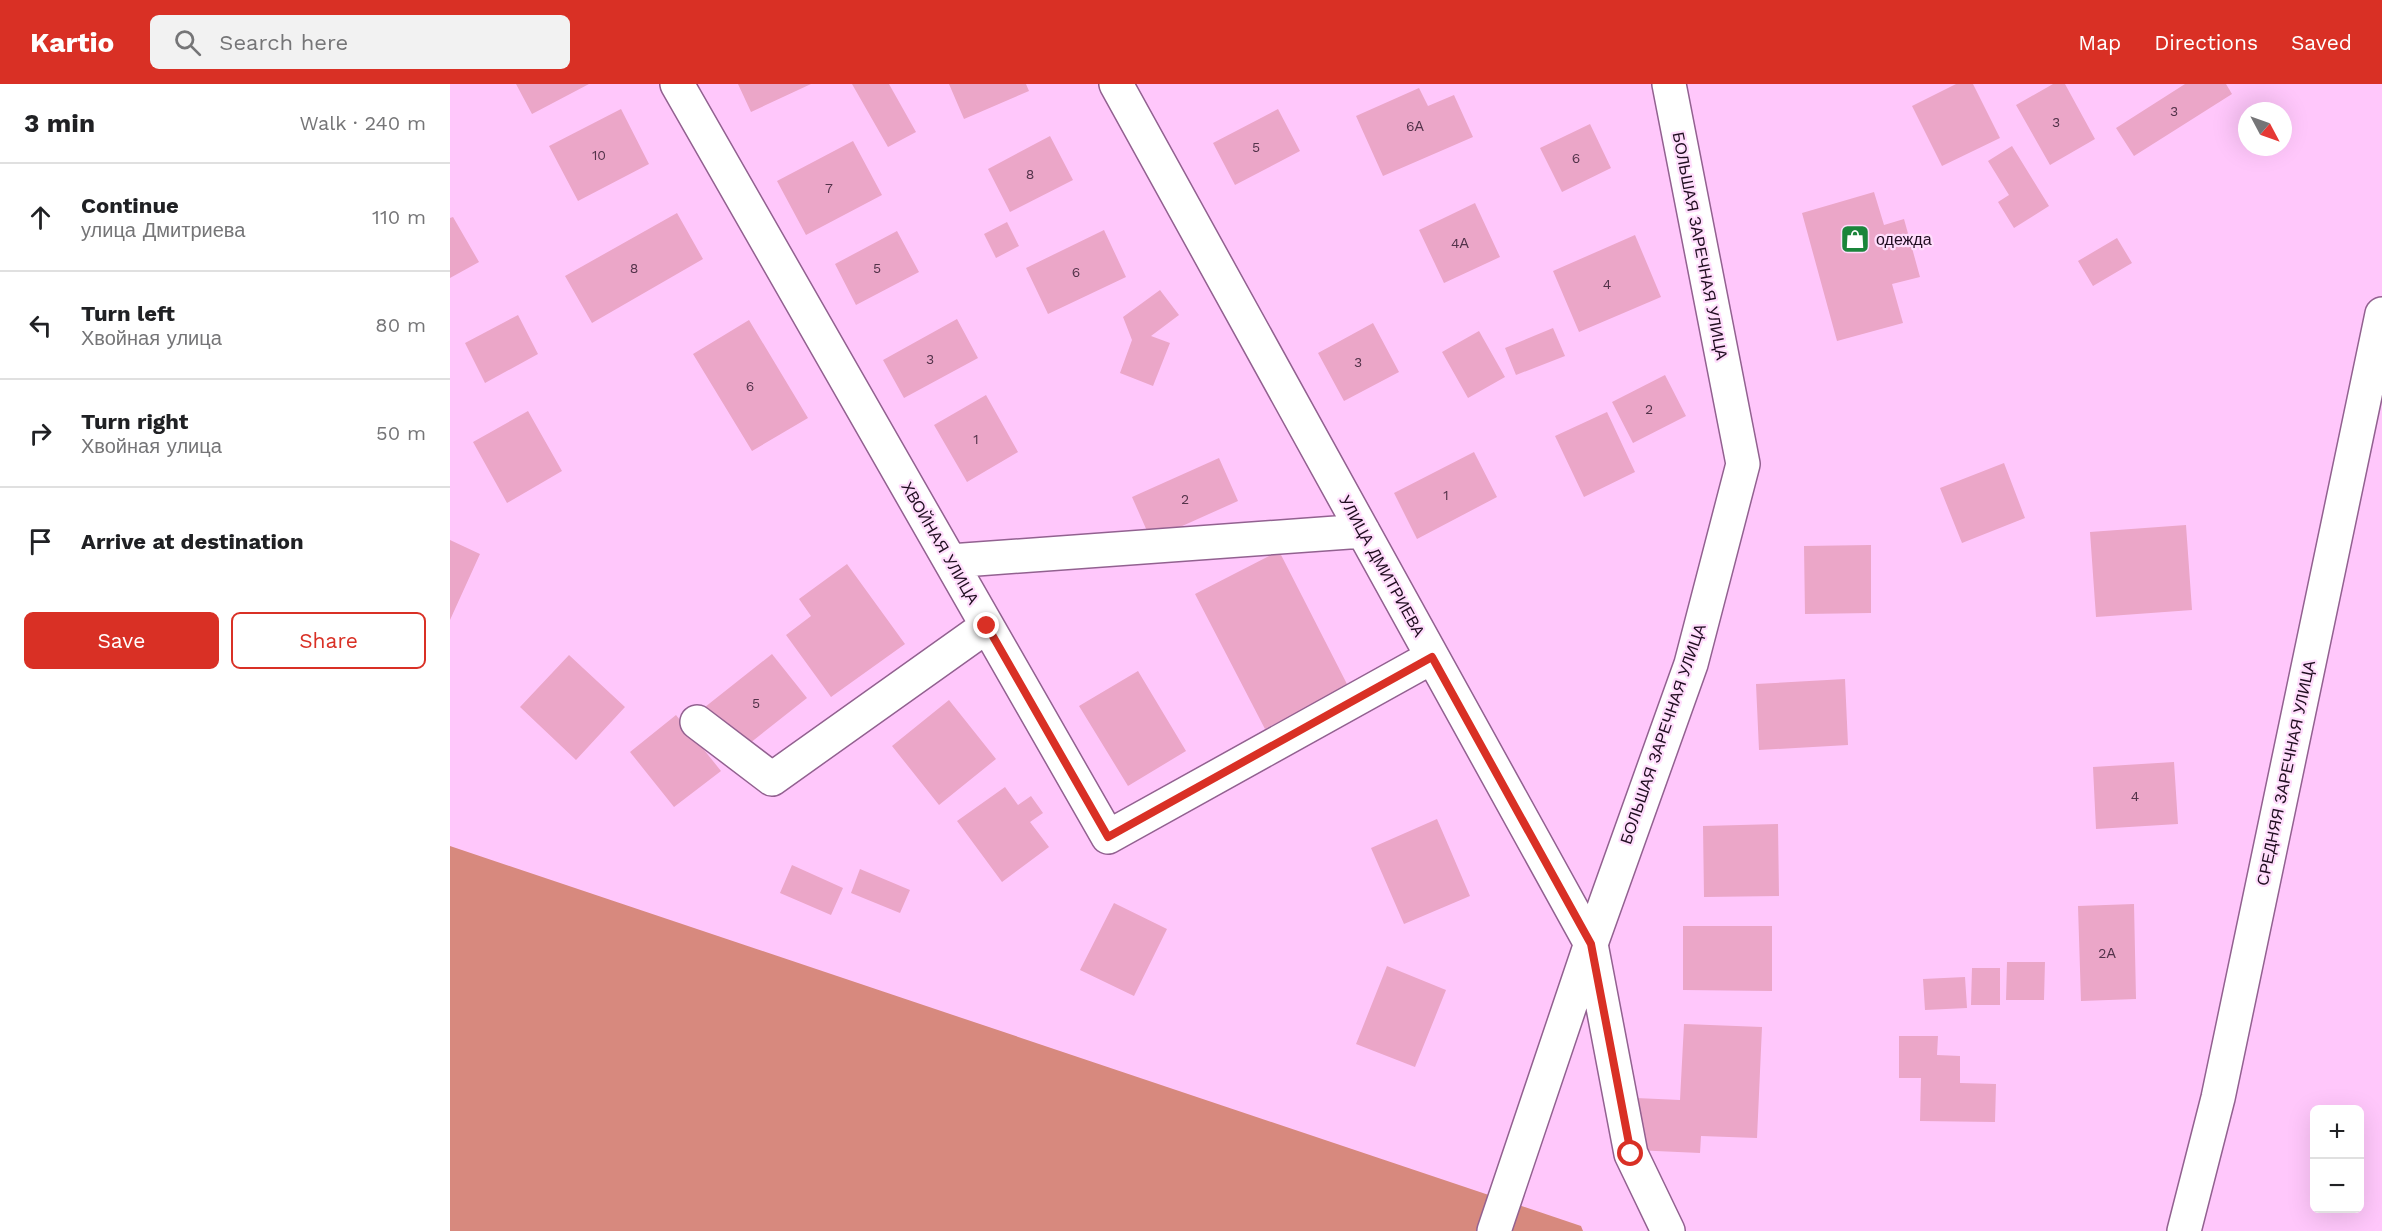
<!DOCTYPE html>
<html lang="en">
<head>
<meta charset="utf-8">
<style>
  body { margin:0; font-family:"Work Sans",sans-serif; background:#f2f2f2; color:#202124 }
  .controls { position:absolute; right:18px; bottom:18px; display:grid; overflow:hidden; border-radius:9px; box-shadow:0 6px 24px #0002 }
  .controls button { width:54px; height:54px; display:grid; place-items:center; padding:0; border:0; border-bottom:2px solid #e0e0e0; background:#fff; color:#202124; font:30px sans-serif }
  .compass { position:absolute; left:1788px; top:18px; width:54px; height:54px; border-radius:50%; background:#fff; box-shadow:0 6px 24px #0002; rotate:131deg }
  .stop { position:absolute; width:18px; height:18px; margin:-14px; border:4px solid #d93025; border-radius:50%; background:#fff }
  .stop.end { background:#d93025; border-color:#fff; box-shadow:0 2px 6px #0008 }
  .list { margin:0; padding:0; list-style:none }
  h2 { display:flex; justify-content:space-between; align-items:center; height:78px; margin:0; padding:0 24px; font-size:26px }
  h2 small { font-size:20px; font-weight:400; color:#757577 }
  .list li { display:grid; grid-template-columns:39px 1fr auto; gap:18px; align-items:center; box-sizing:border-box; height:108px; padding:0 24px; border-top:2px solid #e0e0e0 }
  .list b { display:block; font-size:22px; white-space:nowrap }
  .list p { margin:0; font-size:20px; white-space:nowrap; color:#757577 }
  .list em { font-size:20px; font-style:normal; color:#757577 }
  .actions { display:flex; gap:12px; padding:18px 24px }
  .actions a { flex:1; padding:14px 0; border:2px solid #d93025; border-radius:9px; text-align:center; font-size:21px; color:#d93025 }
  .actions .main { background:#d93025; color:#fff }
  .icon { flex:none; width:33px; height:33px; fill:none; stroke:currentColor; stroke-width:2; stroke-linecap:round; stroke-linejoin:round }
  .map { position:relative; flex:none; width:1932px; height:1147px; overflow:hidden }
  header { display:flex; align-items:center; gap:36px; box-sizing:border-box; height:84px; padding:0 30px; background:#d93025; color:#fff }
  header strong { font-size:28px }
  nav { display:flex; gap:33px; margin-inline-start:auto; font-size:21px }
  .search { width:420px; height:54px; background:#f2f2f2; display:flex; align-items:center; gap:15px; box-sizing:border-box; padding:0 21px; border-radius:9px; color:#757577; font-size:22px }
  main { display:flex }
  aside { flex:1; background:#fff }
  .map>svg:first-child { display:block }
  .forest { fill:#d7897e }
  .building { fill:#eba6c8 }
  .lines { fill:none; stroke-linecap:round; stroke-linejoin:round }
  .street-casing { stroke:#926190; stroke-width:36 }
  .secondary-casing { stroke:#926190; stroke-width:36 }
  .street { stroke:#fff; stroke-width:33 }
  .secondary { stroke:#fff; stroke-width:33 }
  .route { stroke:#d93025; stroke-width:8 }
  .labels { text-anchor:middle; dominant-baseline:central; stroke-width:4.5; stroke-linejoin:round; paint-order:stroke }
  .number-label { font-size:14px; fill:#53334a }
  .poi-label { font-size:16px; fill:#200d20; stroke:#ffddfc; text-anchor:start }
  .street-label { font-size:16px; fill:#200d20; stroke:#ffddfc }
</style>
</head>
<body>
<header>
<strong>Kartio</strong>
<div class="search"><svg class="icon" aria-label="search" viewBox="0 0 24 24"><circle cx="10" cy="10" r="6"/><path d="M15 15l6 6"/></svg>Search here</div>
<nav><a>Map</a><a>Directions</a><a>Saved</a></nav>
</header>
<main>
<aside>
<h2>3 min<small>Walk · 240 m</small></h2>
<ul class="list">
<li><svg class="icon" aria-label="ahead" viewBox="0 0 24 24"><path d="M12 20V5M6 11l6-6 6 6"/></svg><div><b>Continue</b><p>улица Дмитриева</p></div><em>110 m</em></li>
<li><svg class="icon" aria-label="left" viewBox="0 0 24 24"><path d="M17 20v-9H6M10 6l-5 5 5 5"/></svg><div><b>Turn left</b><p>Хвойная улица</p></div><em>80 m</em></li>
<li><svg class="icon" aria-label="right" viewBox="0 0 24 24"><path d="M7 20v-9h11M14 6l5 5-5 5"/></svg><div><b>Turn right</b><p>Хвойная улица</p></div><em>50 m</em></li>
<li><svg class="icon" aria-label="arrive" viewBox="0 0 24 24"><path d="M6 21V4h12l-3 4 3 4H6"/></svg><div><b>Arrive at destination</b></div></li>
</ul>
<div class="actions"><a class="main">Save</a><a>Share</a></div>
</aside>
<div class="map">
<svg width="1932" height="1147" viewBox="0 0 1932 1147">
  <rect width="100%" height="100%" fill="#ffc7fb"/>
  <path class="forest" d="M0,762l1131,380 2,5h-1133z"/>
  <path class="building" d="M66,0h73l-57,30z
    M288,0h73l-60,28z
    M402,0h37l27,48 -28,15z
    M499,0h77l3,7 -65,28z
    M1506,0h17l27,54 -58,28 -30,-60z
    M1603,0h12l30,55 -45,26 -34,-60z
    M1735,0h41l6,10 -98,62 -18,-28z
    M969,4l9,18 26,-11 19,42 -90,39 -27,-60z
    M171,25l28,55 -71,37 -29,-55z
    M828,25l22,42 -65,34 -22,-42z
    M1140,40l21,44 -49,24 -22,-44z
    M600,52l23,44 -63,32 -22,-43z
    M403,57l29,54 -76,40 -29,-54z
    M1562,62l37,60 -35,22 -16,-26 11,-7 -21,-34z
    M1424,108l10,33 20,-6 16,58 -28,7 11,39 -66,18 -35,-128z
    M1025,119l25,54 -56,26 -25,-53z
    M227,129l26,46 -111,64 -27,-47z
    M3,133l26,45 -29,16v-60z
    M557,138l12,24 -23,12 -12,-24z
    M654,146l22,47 -78,37 -22,-46z
    M447,147l22,41 -63,33 -21,-41z
    M1185,151l26,62 -82,35 -26,-61z
    M1667,154l15,25 -39,23 -15,-25z
    M710,206l19,25 -28,21 19,7 -17,43 -33,-13 12,-33 -9,-23z
    M68,231l20,39 -53,29 -20,-40z
    M507,235l21,39 -74,40 -21,-38z
    M299,236l59,98 -56,33 -59,-97z
    M923,239l26,49 -55,29 -26,-48z
    M1103,244l12,28 -49,19 -11,-27z
    M1029,247l26,46 -37,21 -26,-46z
    M1215,291l21,41 -53,27 -21,-41z
    M536,311l32,57 -51,30 -33,-57z
    M78,327l34,60 -55,32 -34,-61z
    M1157,328l28,60 -51,25 -29,-61z
    M1024,368l23,45 -80,42 -23,-46z
    M769,374l19,43 -87,39 -19,-43z
    M1554,379l21,55 -63,25 -22,-55z
    M1736,441l6,85 -96,7 -6,-85z
    M0,456l30,14 -30,66z
    M1421,461v68l-66,1 -1,-68z
    M829,467l69,135 -83,43 -70,-135z
    M397,480l58,80 -74,53 -45,-62 25,-19 -12,-17z
    M322,570l35,44 -67,53 -35,-44z
    M119,571l56,52 -49,53 -56,-53z
    M688,587l48,80 -58,35 -49,-80z
    M1395,595l3,66 -89,5 -3,-66z
    M499,616l47,59 -57,46 -47,-59z
    M226,631l45,56 -47,36 -44,-55z
    M1724,678l4,62 -82,5 -3,-62z
    M555,703l13,18 13,-9 12,17 -13,9 19,25 -47,35 -45,-61z
    M987,735l33,77 -66,28 -33,-76z
    M1328,740l1,72 -75,1 -1,-71z
    M342,781l51,23 -12,27 -51,-22z
    M410,785l50,21 -10,23 -49,-20z
    M664,819l53,26 -33,67 -54,-26z
    M1684,820l2,95 -55,2 -3,-95z
    M1233,842h89v65l-89,-1z
    M1557,878h38l-1,38h-38z
    M937,882l59,24 -31,77 -59,-23z
    M1522,884h28v37h-29z
    M1515,893l2,31 -42,2 -2,-31z
    M1234,940l78,3 -5,111 -56,-2 -1,17 -66,-3 2,-52 44,2z
    M1449,952h39l-1,19 23,1v27l36,1 -1,38 -75,-1 1,-43h-22z"/>
  <g class="lines">
    <g class="street-casing">
      <path id="street" d="M227,0l431,753 324,-180
        M666,0l475,860 40,210 37,77
        M500,477l413,-30
        M247,638l75,57 215,-153
        M1044,1147l96,-285
        M1734,1147l34,-133 164,-784"/>
    </g>
    <g class="secondary-casing">
      <path id="secondary" d="M1141,860l100,-280 52,-200 -74,-380"/>
    </g>
    <use href="#street" class="street"/>
    <use href="#secondary" class="secondary"/>
  </g>
  <g class="lines">
    <path class="route" d="M537,542l121,211 324,-180 159,287 40,210"/>
  </g>
  <defs>
    <g id="shop-square" transform="scale(1.5)"><rect x="-9" y="-9" width="18" height="18" rx="4" fill="#1a853b" stroke="#ffddfc"/><path d="M-5-2.5h2.3a2.7 3.5 0 0 1 5.4 0H5L5.5 6h-11ZM-1.5-2.5h3a1.5 2.3 0 0 0-3 0Z" fill="#fff"/></g>
  </defs>
  <g fill-rule="evenodd">
    <use href="#shop-square" x="1405" y="155"/>
  </g>
  <g class="labels">
    <g class="number-label">
      <text x="1724" y="27">3</text>
      <text x="1606" y="38">3</text>
      <text x="965" y="42">6А</text>
      <text x="806" y="63">5</text>
      <text x="149" y="71">10</text>
      <text x="1126" y="74">6</text>
      <text x="580" y="90">8</text>
      <text x="379" y="104">7</text>
      <text x="1010" y="159">4А</text>
      <text x="184" y="184">8</text>
      <text x="427" y="184">5</text>
      <text x="626" y="188">6</text>
      <text x="1157" y="200">4</text>
      <text x="480" y="275">3</text>
      <text x="908" y="278">3</text>
      <text x="300" y="302">6</text>
      <text x="1199" y="325">2</text>
      <text x="526" y="355">1</text>
      <text x="996" y="411">1</text>
      <text x="735" y="415">2</text>
      <text x="306" y="619">5</text>
      <text x="1685" y="712">4</text>
      <text x="1657" y="869">2А</text>
    </g>
    <g class="poi-label">
      <text x="1426" y="155">одежда</text>
    </g>
    <g class="street-label">
      <text transform="translate(1250 162) rotate(79)">БОЛЬШАЯ ЗАРЕЧНАЯ УЛИЦА</text>
      <text transform="translate(490 459) rotate(60)">ХВОЙНАЯ УЛИЦА</text>
      <text transform="translate(932 482) rotate(61)">УЛИЦА ДМИТРИЕВА</text>
      <text transform="translate(1213 650) rotate(-71)">БОЛЬШАЯ ЗАРЕЧНАЯ УЛИЦА</text>
      <text transform="translate(1836 689) rotate(-78)">СРЕДНЯЯ ЗАРЕЧНАЯ УЛИЦА</text>
    </g>
  </g>
</svg>
<div class="controls">
<button>+</button>
<button>−</button>
</div>
<svg class="compass" viewBox="-18 -18 36 36"><path d="M0-13l5 13h-10z" fill="#e53935"/><path d="M0 13l5-13h-10z" fill="#757577"/></svg>
<div class="stop" style="left:1181px;top:1070px"></div>
<div class="stop end" style="left:537px;top:542px"></div>
</div>
</main>
</body>
</html>
